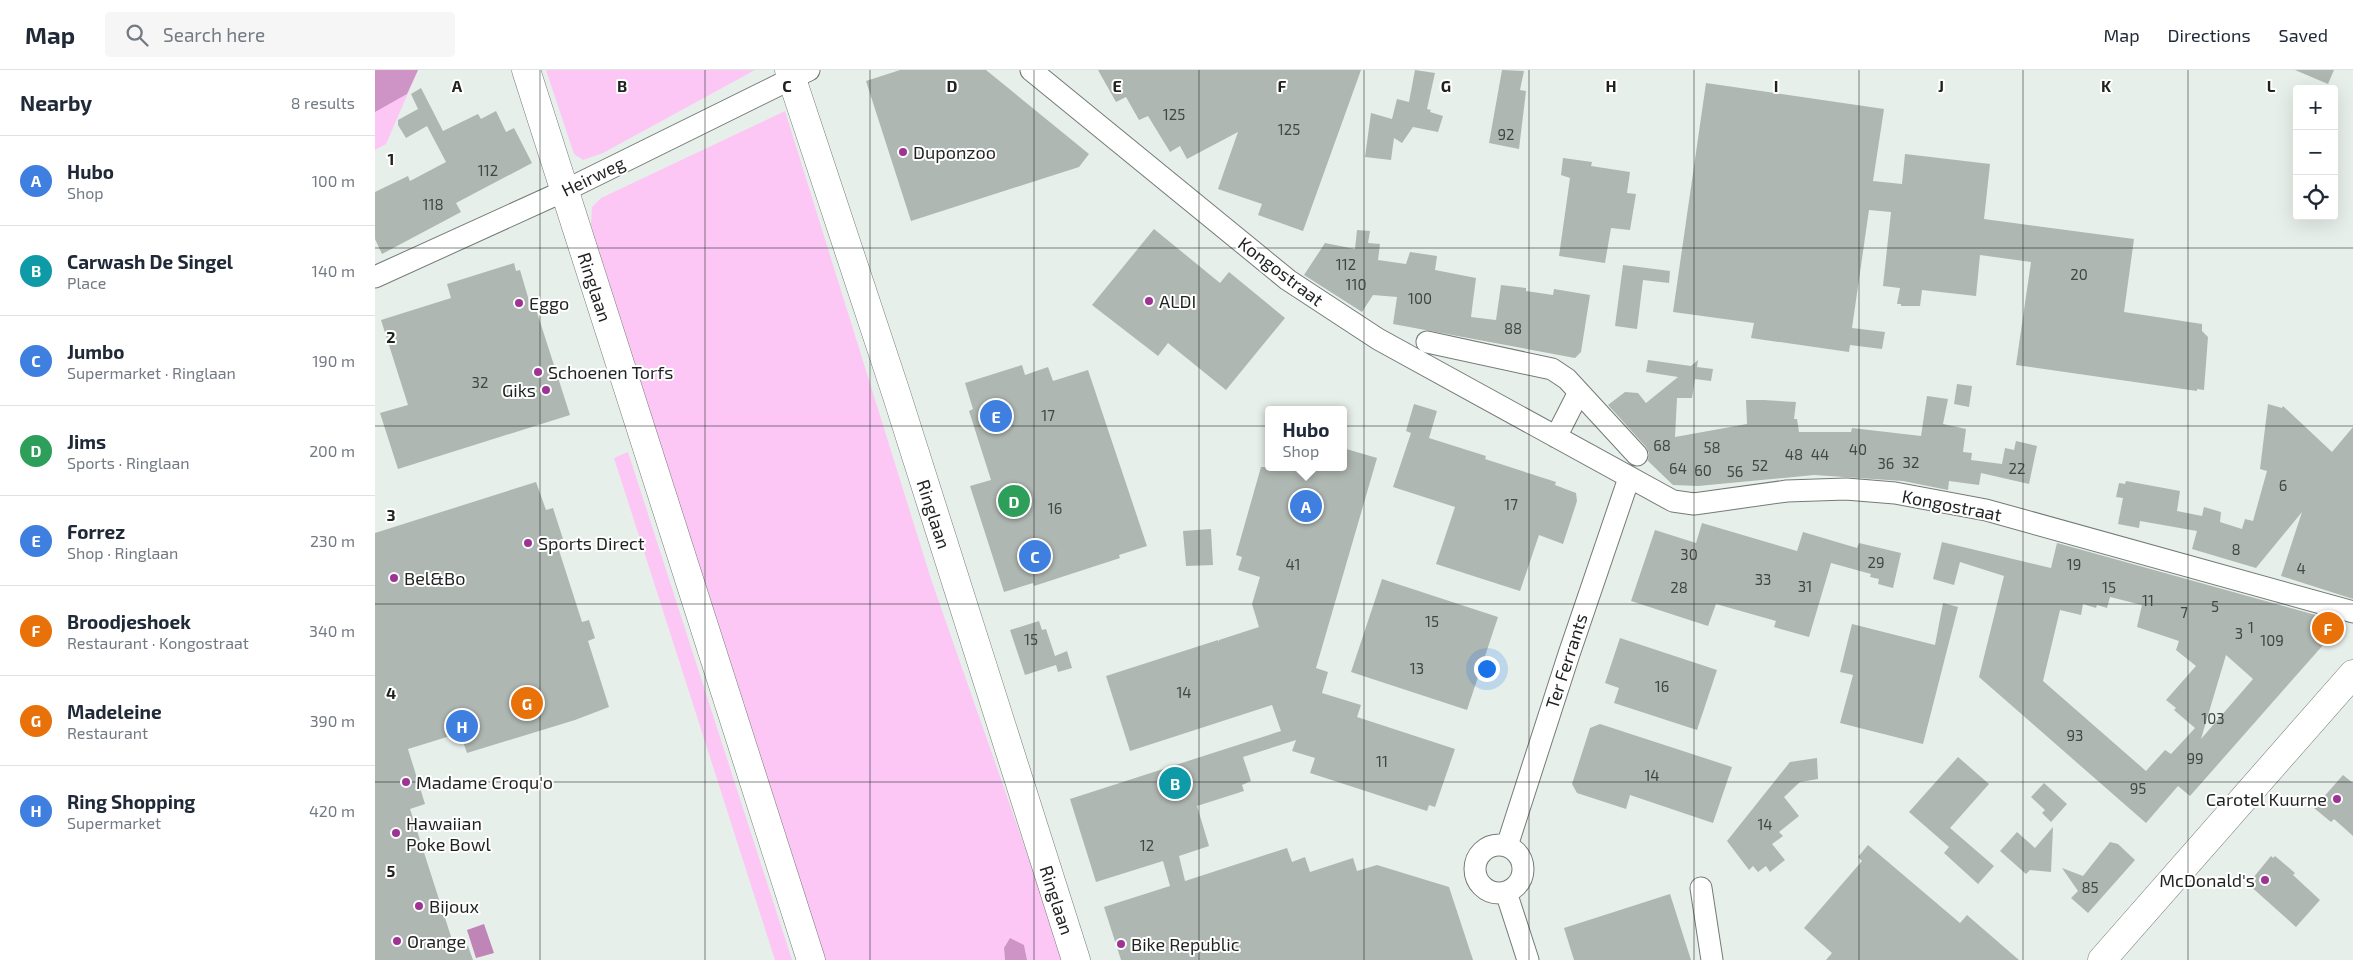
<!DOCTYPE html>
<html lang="en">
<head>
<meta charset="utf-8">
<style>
  body { margin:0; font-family:"Exo 2",sans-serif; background:#f6f6f7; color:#1f2937 }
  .controls { position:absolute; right:15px; top:15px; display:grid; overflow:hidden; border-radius:5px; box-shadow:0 5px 20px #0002 }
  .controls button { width:45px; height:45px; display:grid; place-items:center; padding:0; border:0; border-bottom:1px solid #e0e1e3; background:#fff; color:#1f2937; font:25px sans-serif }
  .you { position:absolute; left:1111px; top:598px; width:18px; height:18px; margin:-12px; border:4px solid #fff; border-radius:50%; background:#1a73e8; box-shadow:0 0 0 8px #1a73e833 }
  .badge { display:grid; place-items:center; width:32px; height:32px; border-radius:50%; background:#9e3394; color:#fff; font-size:16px; font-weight:700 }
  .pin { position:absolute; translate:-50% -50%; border:2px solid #fff; box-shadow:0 1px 5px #0006 }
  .popup { position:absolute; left:890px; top:336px; width:82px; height:65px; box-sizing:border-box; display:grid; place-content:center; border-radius:5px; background:#fff; filter:drop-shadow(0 1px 4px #0005); font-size:16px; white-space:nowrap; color:#747a83 }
  .popup b { font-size:19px; color:#1f2937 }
  .popup::after { content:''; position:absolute; left:50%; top:100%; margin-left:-10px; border:10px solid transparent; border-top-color:#fff }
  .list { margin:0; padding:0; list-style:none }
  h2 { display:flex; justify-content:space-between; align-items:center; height:65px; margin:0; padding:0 20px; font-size:21px }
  h2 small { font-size:16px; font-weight:400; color:#747a83 }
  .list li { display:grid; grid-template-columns:32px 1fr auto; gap:15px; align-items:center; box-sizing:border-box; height:90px; padding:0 20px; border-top:1px solid #e0e1e3 }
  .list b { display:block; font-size:19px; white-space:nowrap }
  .list p { margin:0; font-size:16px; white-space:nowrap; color:#747a83 }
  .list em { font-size:16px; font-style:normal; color:#747a83 }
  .icon { flex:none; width:28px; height:28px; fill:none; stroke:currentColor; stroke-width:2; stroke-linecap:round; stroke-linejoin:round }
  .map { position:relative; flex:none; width:1978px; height:890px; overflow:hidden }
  header { display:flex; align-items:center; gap:30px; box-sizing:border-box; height:70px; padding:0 25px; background:#fff; border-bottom:1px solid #e0e1e3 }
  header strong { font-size:24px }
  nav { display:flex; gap:28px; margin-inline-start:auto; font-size:18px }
  .search { width:350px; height:45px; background:#f6f6f7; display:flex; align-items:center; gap:12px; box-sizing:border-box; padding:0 18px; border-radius:5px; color:#747a83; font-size:19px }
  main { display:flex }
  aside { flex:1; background:#fff }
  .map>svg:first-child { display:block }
  .green { fill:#fdc7f5 }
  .forest { fill:#cf94c6 }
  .water { fill:#be85b6 }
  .building { fill:#afb7b2; fill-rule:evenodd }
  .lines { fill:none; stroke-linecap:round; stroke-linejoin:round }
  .minor-casing { stroke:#747b77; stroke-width:23 }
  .major-casing { stroke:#747b77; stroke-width:29 }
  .minor { stroke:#fff; stroke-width:21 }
  .major { stroke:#fff; stroke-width:28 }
  .grid { fill:none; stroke:#1f2220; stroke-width:1; stroke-opacity:0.55 }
  .poi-dot { fill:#9e3394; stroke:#fff; stroke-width:2 }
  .labels { text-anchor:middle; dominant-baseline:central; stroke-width:4; stroke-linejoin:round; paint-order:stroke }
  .number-label { font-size:15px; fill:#434744 }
  .poi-label { font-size:18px; fill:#1f2220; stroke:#fff; text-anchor:start }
  .street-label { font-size:18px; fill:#1f2220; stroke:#fff }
  .grid-label { font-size:16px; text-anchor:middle; font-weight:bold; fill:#1f2220; stroke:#fff; stroke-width:4; stroke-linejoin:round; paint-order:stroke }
</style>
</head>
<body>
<header>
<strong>Map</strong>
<div class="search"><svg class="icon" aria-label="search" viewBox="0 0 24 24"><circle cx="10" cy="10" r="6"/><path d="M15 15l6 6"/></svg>Search here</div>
<nav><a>Map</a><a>Directions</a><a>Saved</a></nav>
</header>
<main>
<aside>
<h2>Nearby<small>8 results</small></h2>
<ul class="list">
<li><span class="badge" style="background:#3f7fe0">A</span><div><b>Hubo</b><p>Shop</p></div><em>100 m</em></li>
<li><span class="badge" style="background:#0f9aa8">B</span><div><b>Carwash De Singel</b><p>Place</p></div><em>140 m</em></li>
<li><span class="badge" style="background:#3f7fe0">C</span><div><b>Jumbo</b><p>Supermarket · Ringlaan</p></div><em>190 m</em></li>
<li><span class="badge" style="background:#2e9e5b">D</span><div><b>Jims</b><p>Sports · Ringlaan</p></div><em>200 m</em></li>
<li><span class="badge" style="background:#3f7fe0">E</span><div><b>Forrez</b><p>Shop · Ringlaan</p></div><em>230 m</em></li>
<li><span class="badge" style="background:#e8710a">F</span><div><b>Broodjeshoek</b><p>Restaurant · Kongostraat</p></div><em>340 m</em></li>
<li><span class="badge" style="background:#e8710a">G</span><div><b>Madeleine</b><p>Restaurant</p></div><em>390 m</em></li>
<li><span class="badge" style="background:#3f7fe0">H</span><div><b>Ring Shopping</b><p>Supermarket</p></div><em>420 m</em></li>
</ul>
</aside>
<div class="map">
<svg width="1978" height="890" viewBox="0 0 1978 890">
  <rect width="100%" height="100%" fill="#e7efea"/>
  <path class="green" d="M0,0h43l-32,74 -11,6z
    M171,0h209l-152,83 -20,7 -9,-6z
    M410,41l146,468 133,381h-37l-3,-15 -20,3 1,12h-180l-181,-561 -53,-174 1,-18 9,-9z
    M253,382l164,508h-17l-161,-502z"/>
  <path class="forest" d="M0,0h43l-11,24 -32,18z
    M635,868l14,7 3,15h-22l-1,-12z"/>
  <path class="water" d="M109,854l10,29 -18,5 -9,-28z"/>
  <path class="building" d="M525,0h86l103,84 -10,13 -168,54 -45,-140z
    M723,0h263l-58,161 -45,-16 4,-11 -44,-15 20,-57 -51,27 -7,-13 -10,6 -22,-36 -9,4 -13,-23 -10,5z
    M1040,0l20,3 -8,36 4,1 -1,2 13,4 -5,16 -25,-5 -11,16 -8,-5 -3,22 -26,-3 6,-44 21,6 5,-20 12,3z
    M1127,0l22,1 -4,19 6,1 -7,58 -30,-6z
    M1920,0h39l-6,14z
    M1331,13l178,26 -11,72 29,3 3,-30 85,10 -6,55 150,20 -10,73 78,12v7l6,6 -4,53 -7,-1v2l-181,-26 15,-103 -51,-7 -4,41 -54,-6 -2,16h-19v-2h-4l3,-16 -17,-2 8,-74 -22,-2 -17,118 33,4 -3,17 -32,-4 -1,7 -98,-14 3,-15 -81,-11z
    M46,18l22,43 35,-17 3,5 15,-8 10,21 8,-4 18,35 -76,40 5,9 -79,42 -7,-15v-47l33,-16 2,5 36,-19 -19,-36 -21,12 -8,-13v-5l20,-11 -7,-15z
    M1188,88l29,4 -1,4 39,6 -3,21 9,1 -6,36 -19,-2 -6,35 -46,-7 11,-78 -9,-3z
    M779,159l66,54 9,-11 56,46 -59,72 -58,-47 -10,13 -66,-51z
    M982,160l13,1 -2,12 12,1 -2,16 28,4 4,-12 27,4 -2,14 41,8 -5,39 25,3 5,-35 25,3v3l27,4 1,-6 36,6 -9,57 -6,6 -182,-34 4,-27 -24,-2 -11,17 -58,-37 21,-32 30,6z
    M139,193l2,8 4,-1 10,34 4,-1 36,112 -172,54 -18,-56 28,-8 -27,-85 70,-22 -4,-14z
    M1248,195l47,6 -1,12 -26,-3 -6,49 -22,-3z
    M1273,290l43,6 7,-6 -1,7 16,2 -2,12 -16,-2 -3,19h-15l-2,39 72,-13 -1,-24h18l32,2 -2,17h3l2,13h52l1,-4 69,8 6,-40 21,3 -5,25 23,5 -3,23 9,1 -1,7 31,4 3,-16 9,2 2,-9 21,5 -8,38 -48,-11 -2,12 -30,-4 -1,9 -45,-9 -89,-6 -116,11 -25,-1 -25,-24 1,-8 -3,-6 -38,-42 17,-13 13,1 8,10 32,-26 -32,-5z
    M647,295l3,10 23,-8 5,14 35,-11 59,176 -28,9 1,3 -86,28 -1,-3 -29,9 -34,-106 21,-6 -22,-69 4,-2 -8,-26z
    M1582,314l15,2 -3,21 -15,-3z
    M1039,334l23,7 -8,27 57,18 -1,3 71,23 -1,3 21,8 1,8 -14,43 -24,-9 -19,56 -84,-27 19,-57 -62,-20 18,-54 -5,-2z
    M1893,334l14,4 1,-2 49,46 21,-25v172l-72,-23 21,-64 -46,56 -64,-19 5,-18 -57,-10 -1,7 -21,-4 5,-26 -7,-1 3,-14 6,1 1,-3 54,10 -3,20 25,5 2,-9 17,5 -1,10 22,7 3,-10 8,2 14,-50 -7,-2z
    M968,378l34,10 -61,210 12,4 -6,21 39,12 -4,12 98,32 -20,58 -6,-2 -2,6 -117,-38 5,-15 -23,-7 4,-11 -53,17 8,24 -9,4 2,6 -47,15 12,40 -30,10 6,25 102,-33 5,14 13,-5 5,15 43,-14 4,13 20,-6 72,22 24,73h-352l-17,-53 66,-21 -7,-25 -67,21 -26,-83 211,-68 -9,-26 -142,46 -24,-75 112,-36v2l1,-2 40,-13 -7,-23 8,-27 -22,-7 4,-13 -6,-2 25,-88h82z
    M161,412l10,28 7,-2 10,31 -7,2 26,81 7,-2 6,18 -7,3 21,66 -34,13 -108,33 -7,-20 -52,16 17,55 -15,5 45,140 13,-3 5,14h-98v-427z
    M1327,453l95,28 6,-19 54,16 2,-5 42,10 -8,35 -15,-4 1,-5 -9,-2 1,-3 -40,-11 -22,74 -35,-10 2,-6 -60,-17 -8,22 -77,-25 24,-71 41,13z
    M836,459l2,36 -27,1 -3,-35z
    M1567,472l109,26 6,-25 273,76 9,8 -149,169 -12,-10 -32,37 -167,-146 25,-101 -44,-14 -6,23 -21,-6zM1735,527l32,8 -5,22 42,14 -3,9 20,16 -30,34 10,8 -2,2 21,18 -24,26 -6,-4 -19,21 -103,-90 17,-71 21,5 2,-11 13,4 1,-3 10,3zM1851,585l27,24 -52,60 8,-27z
    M1007,509l116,38 -31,93 -116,-38z
    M1568,533l15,4 -35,137 -83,-21 13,-48 -13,-3 12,-48 83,21z
    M664,551l3,9 4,-1 9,27 12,-5 5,17 -14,4 -2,-7 -31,10 -15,-45z
    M1245,568l97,32 -20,60 -83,-27 5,-15 -14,-5z
    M1225,654l132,43 -19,56 -83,-28 -4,14 -49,-16 -5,-9 18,-56z
    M1583,687l31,27 -39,44 44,38 -16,18 -34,-31 5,-6 -40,-35z
    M1442,688l1,21 -18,3 -16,15 15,19 -20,16 4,4 -11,8 13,16 -15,12 -4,-6 -8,6 -5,-6 -4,4 -22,-29 63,-79z
    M1968,705l10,8v53l-19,-17 -3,3 -17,-14z
    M1669,713l23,21 -16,18 -9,-9 3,-3 -14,-13z
    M1678,757l-2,45 -21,-2 -4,4 -26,-23 17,-19 18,16z
    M1735,772l8,2 17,16 -47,53 -17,-15 7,-7 -16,-23 21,8z
    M1493,775l92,78 7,-8 52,45h-193l6,-7 -28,-25 58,-67 -4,-4z
    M1896,786l2,2 2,-2 20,17 -2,2 27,25 -24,27 -48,-43z
    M1295,824l21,66h-117l-10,-32z"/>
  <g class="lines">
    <g class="minor-casing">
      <path id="minor" d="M656,0l257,210 90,59 295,162 21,3 93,-13 59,-2 49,4 91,17 367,102
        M0,207l189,-86 245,-121
        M1052,272l125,27 15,10 70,76
        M1181,367l23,-45
        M1100 799a24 24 0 1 1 48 0a24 24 0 1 1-48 0Z
        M1132,776l62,-192 60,-176
        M1326,818l11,72
        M1131,822l22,68"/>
    </g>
    <g class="major-casing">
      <path id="major" d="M151,0l285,890
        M414,0l107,323 180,567
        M1727,890l251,-286"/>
    </g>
    <use href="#minor" class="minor"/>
    <use href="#major" class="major"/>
  </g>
  <path class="grid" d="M165,0v890M330,0v890M495,0v890M659,0v890M824,0v890M989,0v890M1154,0v890M1319,0v890M1484,0v890M1648,0v890M1813,0v890M0,178h1978M0,356h1978M0,534h1978M0,712h1978"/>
  <g class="poi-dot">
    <circle cx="528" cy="82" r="5"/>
    <circle cx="774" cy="231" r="5"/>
    <circle cx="144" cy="233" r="5"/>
    <circle cx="163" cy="302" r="5"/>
    <circle cx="171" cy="320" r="5"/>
    <circle cx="153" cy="473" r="5"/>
    <circle cx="19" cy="508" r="5"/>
    <circle cx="31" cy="712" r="5"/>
    <circle cx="1962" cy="729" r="5"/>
    <circle cx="21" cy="763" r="5"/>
    <circle cx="1890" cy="810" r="5"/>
    <circle cx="44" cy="836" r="5"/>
    <circle cx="22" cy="871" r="5"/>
    <circle cx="746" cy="874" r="5"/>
  </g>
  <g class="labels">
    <g class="number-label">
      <text x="799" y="44">125</text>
      <text x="914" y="59">125</text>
      <text x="1131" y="64">92</text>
      <text x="113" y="100">112</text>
      <text x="58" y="134">118</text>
      <text x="971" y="194">112</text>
      <text x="1704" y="204">20</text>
      <text x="981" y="214">110</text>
      <text x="1045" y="228">100</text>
      <text x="1138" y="258">88</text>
      <text x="105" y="312">32</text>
      <text x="673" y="345">17</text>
      <text x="1287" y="375">68</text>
      <text x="1337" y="377">58</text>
      <text x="1483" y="379">40</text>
      <text x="1419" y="384">48</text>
      <text x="1445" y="384">44</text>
      <text x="1536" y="392">32</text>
      <text x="1511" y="393">36</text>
      <text x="1385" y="395">52</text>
      <text x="1303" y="398">64</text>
      <text x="1642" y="398">22</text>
      <text x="1328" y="400">60</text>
      <text x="1360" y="401">56</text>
      <text x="1908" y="415">6</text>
      <text x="1136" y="434">17</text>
      <text x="680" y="438">16</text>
      <text x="1861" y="479">8</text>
      <text x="1314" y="484">30</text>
      <text x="1501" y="492">29</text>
      <text x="918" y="494">41</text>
      <text x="1699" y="494">19</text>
      <text x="1926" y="498">4</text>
      <text x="1388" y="509">33</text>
      <text x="1430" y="516">31</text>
      <text x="1304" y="517">28</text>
      <text x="1734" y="517">15</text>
      <text x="1773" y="530">11</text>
      <text x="1840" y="536">5</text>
      <text x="1809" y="542">7</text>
      <text x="1057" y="551">15</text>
      <text x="1876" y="557">1</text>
      <text x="1864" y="563">3</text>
      <text x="656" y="569">15</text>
      <text x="1897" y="570">109</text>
      <text x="1042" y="598">13</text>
      <text x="1287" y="616">16</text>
      <text x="809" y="622">14</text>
      <text x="1838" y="648">103</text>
      <text x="1700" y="665">93</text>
      <text x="1820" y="688">99</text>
      <text x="1007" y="691">11</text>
      <text x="1277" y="705">14</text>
      <text x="1763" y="718">95</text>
      <text x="1390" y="754">14</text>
      <text x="772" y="775">12</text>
      <text x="1715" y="817">85</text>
    </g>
    <g class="poi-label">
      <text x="538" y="82">Duponzoo</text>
      <text x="784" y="231">ALDI</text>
      <text x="154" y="233">Eggo</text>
      <text x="173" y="302">Schoenen Torfs</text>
      <text x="161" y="320" text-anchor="end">Giks</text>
      <text x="163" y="473">Sports Direct</text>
      <text x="29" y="508">Bel&amp;Bo</text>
      <text x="41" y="712">Madame Croqu'o</text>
      <text x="1952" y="729" text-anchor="end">Carotel Kuurne</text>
      <text x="31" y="753">Hawaiian<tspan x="31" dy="21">Poke Bowl</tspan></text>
      <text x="1880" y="810" text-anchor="end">McDonald's</text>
      <text x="54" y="836">Bijoux</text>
      <text x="32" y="871">Orange</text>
      <text x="756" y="874">Bike Republic</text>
    </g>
    <g class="street-label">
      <text transform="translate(218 106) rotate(-26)">Heirweg</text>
      <text transform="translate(906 201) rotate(37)">Kongostraat</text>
      <text transform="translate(220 217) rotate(72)">Ringlaan</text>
      <text transform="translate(1577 435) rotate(11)">Kongostraat</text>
      <text transform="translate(559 444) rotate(72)">Ringlaan</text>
      <text transform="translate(1191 591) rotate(-72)">Ter Ferrants</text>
      <text transform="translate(682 830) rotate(72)">Ringlaan</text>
    </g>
  </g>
  <g class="grid-label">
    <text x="82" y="22">A</text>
    <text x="247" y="22">B</text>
    <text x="412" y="22">C</text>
    <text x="577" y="22">D</text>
    <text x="742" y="22">E</text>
    <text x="907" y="22">F</text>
    <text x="1071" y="22">G</text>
    <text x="1236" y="22">H</text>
    <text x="1401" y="22">I</text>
    <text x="1566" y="22">J</text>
    <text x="1731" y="22">K</text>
    <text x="1896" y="22">L</text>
    <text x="16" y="95">1</text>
    <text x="16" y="273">2</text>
    <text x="16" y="451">3</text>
    <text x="16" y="629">4</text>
    <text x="16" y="807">5</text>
  </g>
</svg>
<div class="controls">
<button>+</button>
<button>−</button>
<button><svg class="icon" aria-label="locate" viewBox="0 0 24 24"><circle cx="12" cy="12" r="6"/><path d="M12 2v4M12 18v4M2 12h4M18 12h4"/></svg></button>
</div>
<div class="you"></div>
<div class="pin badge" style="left:931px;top:436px;background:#3f7fe0">A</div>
<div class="popup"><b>Hubo</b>Shop</div>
<div class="pin badge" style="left:800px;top:713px;background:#0f9aa8">B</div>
<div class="pin badge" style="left:660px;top:486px;background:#3f7fe0">C</div>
<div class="pin badge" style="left:639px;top:431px;background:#2e9e5b">D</div>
<div class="pin badge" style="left:621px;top:346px;background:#3f7fe0">E</div>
<div class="pin badge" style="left:1953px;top:558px;background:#e8710a">F</div>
<div class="pin badge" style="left:152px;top:633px;background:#e8710a">G</div>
<div class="pin badge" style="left:87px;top:656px;background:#3f7fe0">H</div>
</div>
</main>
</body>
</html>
